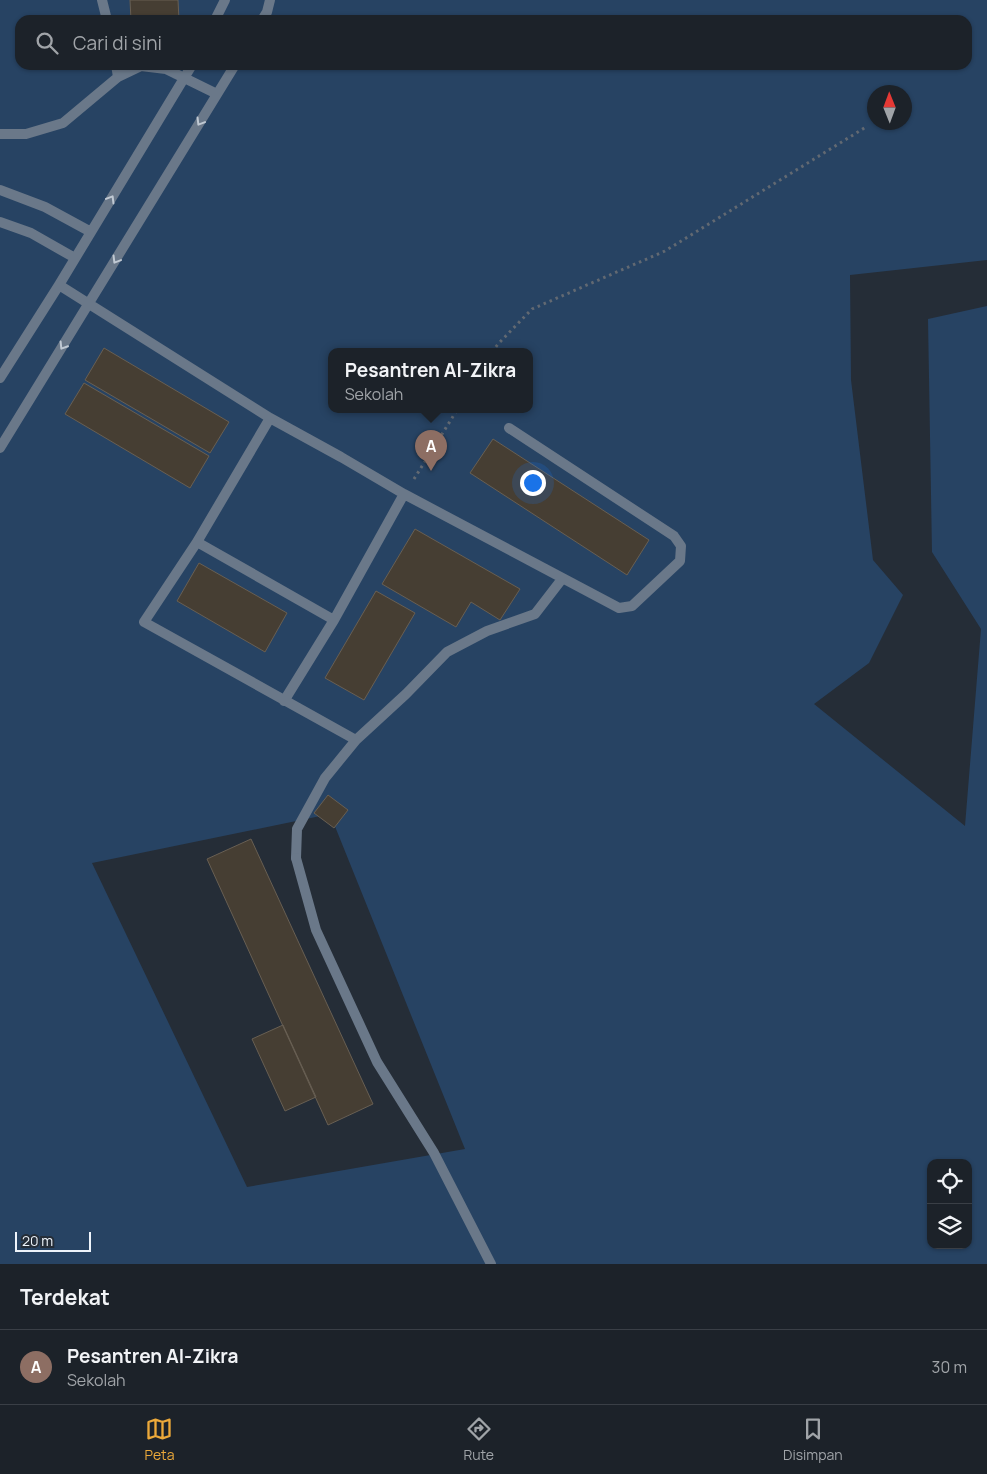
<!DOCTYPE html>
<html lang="id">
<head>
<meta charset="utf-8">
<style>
  body { margin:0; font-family:Manrope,sans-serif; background:#252a31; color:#f1f3f6 }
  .controls { position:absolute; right:15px; bottom:15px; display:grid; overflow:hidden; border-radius:10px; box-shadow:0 1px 4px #0004 }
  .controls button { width:45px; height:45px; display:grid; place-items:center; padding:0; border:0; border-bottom:1px solid #3a3f46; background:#1c2229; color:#f1f3f6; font:25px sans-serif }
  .compass { position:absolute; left:867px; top:85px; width:45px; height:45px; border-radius:50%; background:#1c2229; box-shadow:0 1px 4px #0004; rotate:359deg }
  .scale { position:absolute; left:15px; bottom:12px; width:76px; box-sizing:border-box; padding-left:5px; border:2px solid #eef4fb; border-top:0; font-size:14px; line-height:18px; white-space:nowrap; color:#eef4fb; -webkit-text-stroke:4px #252d37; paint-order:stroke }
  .you { position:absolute; left:532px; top:482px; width:18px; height:18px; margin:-12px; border:4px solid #fff; border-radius:50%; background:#1a73e8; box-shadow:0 0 0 8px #1a73e833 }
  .badge { display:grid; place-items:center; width:32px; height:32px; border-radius:50%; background:#eca93a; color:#fff; font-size:16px; font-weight:700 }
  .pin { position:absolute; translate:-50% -41px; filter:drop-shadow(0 1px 2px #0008) }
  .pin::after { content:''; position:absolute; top:26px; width:18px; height:15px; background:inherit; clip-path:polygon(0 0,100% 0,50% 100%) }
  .popup { position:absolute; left:328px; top:348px; width:205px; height:65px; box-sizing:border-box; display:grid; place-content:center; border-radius:10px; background:#1c2229; filter:drop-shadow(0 1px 4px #0005); font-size:16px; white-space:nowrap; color:#a0a4a8 }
  .popup b { font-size:19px; color:#f1f3f6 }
  .popup::after { content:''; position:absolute; left:50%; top:100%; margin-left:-10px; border:10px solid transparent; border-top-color:#1c2229 }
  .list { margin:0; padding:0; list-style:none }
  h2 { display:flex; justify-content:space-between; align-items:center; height:65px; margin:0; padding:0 20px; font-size:21px }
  h2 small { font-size:16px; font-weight:400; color:#a0a4a8 }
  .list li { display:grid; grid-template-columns:32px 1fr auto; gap:15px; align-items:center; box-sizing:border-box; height:75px; padding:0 20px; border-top:1px solid #3a3f46 }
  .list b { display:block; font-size:19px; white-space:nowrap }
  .list p { margin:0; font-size:16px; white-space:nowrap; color:#a0a4a8 }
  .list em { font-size:16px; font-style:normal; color:#a0a4a8 }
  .icon { flex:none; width:28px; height:28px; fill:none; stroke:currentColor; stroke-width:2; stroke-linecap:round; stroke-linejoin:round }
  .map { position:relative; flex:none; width:987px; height:1264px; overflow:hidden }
  .search { position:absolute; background:#1c2229; box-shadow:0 1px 4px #0004; left:15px; right:15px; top:15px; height:55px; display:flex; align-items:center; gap:12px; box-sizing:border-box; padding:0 18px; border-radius:15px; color:#a0a4a8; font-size:19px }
  .sheet { height:140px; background:#1c2229 }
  nav { display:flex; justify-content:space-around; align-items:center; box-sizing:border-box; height:70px; border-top:1px solid #3a3f46; background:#1c2229; font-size:14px; color:#a0a4a8 }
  nav a { display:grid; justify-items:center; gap:2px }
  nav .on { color:#eca93a }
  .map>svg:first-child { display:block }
  .green { fill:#274363; fill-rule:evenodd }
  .building { fill:#463e33; stroke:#685f53 }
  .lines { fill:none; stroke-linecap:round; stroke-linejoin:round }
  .path { stroke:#626972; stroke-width:3; stroke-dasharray:2.5 4; stroke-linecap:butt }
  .service { stroke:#6a7889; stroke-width:10 }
  .minor { stroke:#6a7889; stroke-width:10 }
  .oneway { stroke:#c0c9d3 }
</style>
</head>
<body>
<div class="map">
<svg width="987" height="1264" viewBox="0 0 987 1264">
  <rect width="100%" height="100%" fill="#252d37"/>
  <path class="green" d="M0,0h987v260l-137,15 1,105 22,180 30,35 -34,68 -55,41 151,122 16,-197 -49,-77 -4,-233 59,-13v958h-987zM20,20h947v45h-947zM874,92h30v30h-30zM332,352h198v58h-198zM330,814l135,335 -218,38 -155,-324zM931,1163h37v82h-37z"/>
  <path class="building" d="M130,0h48l1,20h-48z
    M104,348l125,74 -19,31 -125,-73z
    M84,383l125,73 -19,32 -125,-74z
    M493,439l156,101 -22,35 -157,-102z
    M415,529l105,60 -20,31 -29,-18 -15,25 -74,-43z
    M199,563l88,50 -22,39 -88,-51z
    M376,591l39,22 -51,87 -39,-22z
    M328,795l20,15 -14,18 -20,-15z
    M251,839l122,265 -45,21 -121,-266z
    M283,1025l33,72 -31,14 -33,-72z"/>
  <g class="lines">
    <path class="path" d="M492,352l6,-8 34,-35 133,-58 201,-124
      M414,479l43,-69"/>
    <path class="service" d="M102,0l5,20
      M215,20l10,-20
      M262,20l5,-8 3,-12
      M116,65l2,12
      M0,134h26l37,-11 55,-46 23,-11 25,3 51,25
      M0,190l45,17 46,25
      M0,222l31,11 44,25
      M59,285l211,133 71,39 63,37 215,114 13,-2 48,-45 1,-15 -7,-10 -165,-108
      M0,378l59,-93 133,-220
      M270,418l-73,124 -53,80 212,118
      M0,448l235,-383
      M197,542l137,78
      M284,701l50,-81 70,-126
      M296,858l1,-29 28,-51 31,-38 50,-46 41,-42 40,-21 48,-17 27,-35"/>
    <path class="minor" d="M296,858l20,72 61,132 57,91 57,111"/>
  </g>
  <defs><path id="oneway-chevron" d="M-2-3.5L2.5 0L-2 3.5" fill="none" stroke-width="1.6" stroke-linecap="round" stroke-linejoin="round" transform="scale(1.25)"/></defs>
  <g class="oneway">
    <use href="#oneway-chevron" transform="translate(200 122) rotate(121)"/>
    <use href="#oneway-chevron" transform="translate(111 199) rotate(-59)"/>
    <use href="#oneway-chevron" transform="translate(116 260) rotate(121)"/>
    <use href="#oneway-chevron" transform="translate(63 346) rotate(122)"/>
  </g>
</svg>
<div class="controls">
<button><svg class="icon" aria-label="locate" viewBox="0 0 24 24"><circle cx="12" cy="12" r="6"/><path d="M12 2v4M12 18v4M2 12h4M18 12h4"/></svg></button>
<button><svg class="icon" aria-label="layers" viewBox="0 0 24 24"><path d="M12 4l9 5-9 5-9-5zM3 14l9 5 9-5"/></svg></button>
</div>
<svg class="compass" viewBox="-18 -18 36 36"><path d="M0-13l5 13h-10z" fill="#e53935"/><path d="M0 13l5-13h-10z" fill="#a0a4a8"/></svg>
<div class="scale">20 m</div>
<div class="you"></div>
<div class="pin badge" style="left:431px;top:471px;background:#8d6e63">A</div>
<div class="popup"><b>Pesantren Al-Zikra</b>Sekolah</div>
<div class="search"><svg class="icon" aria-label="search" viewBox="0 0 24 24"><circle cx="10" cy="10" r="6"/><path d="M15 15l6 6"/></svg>Cari di sini</div>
</div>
<section class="sheet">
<h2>Terdekat<small></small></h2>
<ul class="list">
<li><span class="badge" style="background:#8d6e63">A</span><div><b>Pesantren Al-Zikra</b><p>Sekolah</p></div><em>30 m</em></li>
</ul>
</section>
<nav>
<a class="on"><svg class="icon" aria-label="map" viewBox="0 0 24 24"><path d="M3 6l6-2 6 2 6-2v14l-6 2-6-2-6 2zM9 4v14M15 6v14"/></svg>Peta</a>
<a><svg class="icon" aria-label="directions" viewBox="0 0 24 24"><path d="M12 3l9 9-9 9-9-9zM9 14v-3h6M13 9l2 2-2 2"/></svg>Rute</a>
<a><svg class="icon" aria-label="saved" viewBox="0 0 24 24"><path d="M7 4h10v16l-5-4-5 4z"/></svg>Disimpan</a>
</nav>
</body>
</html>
